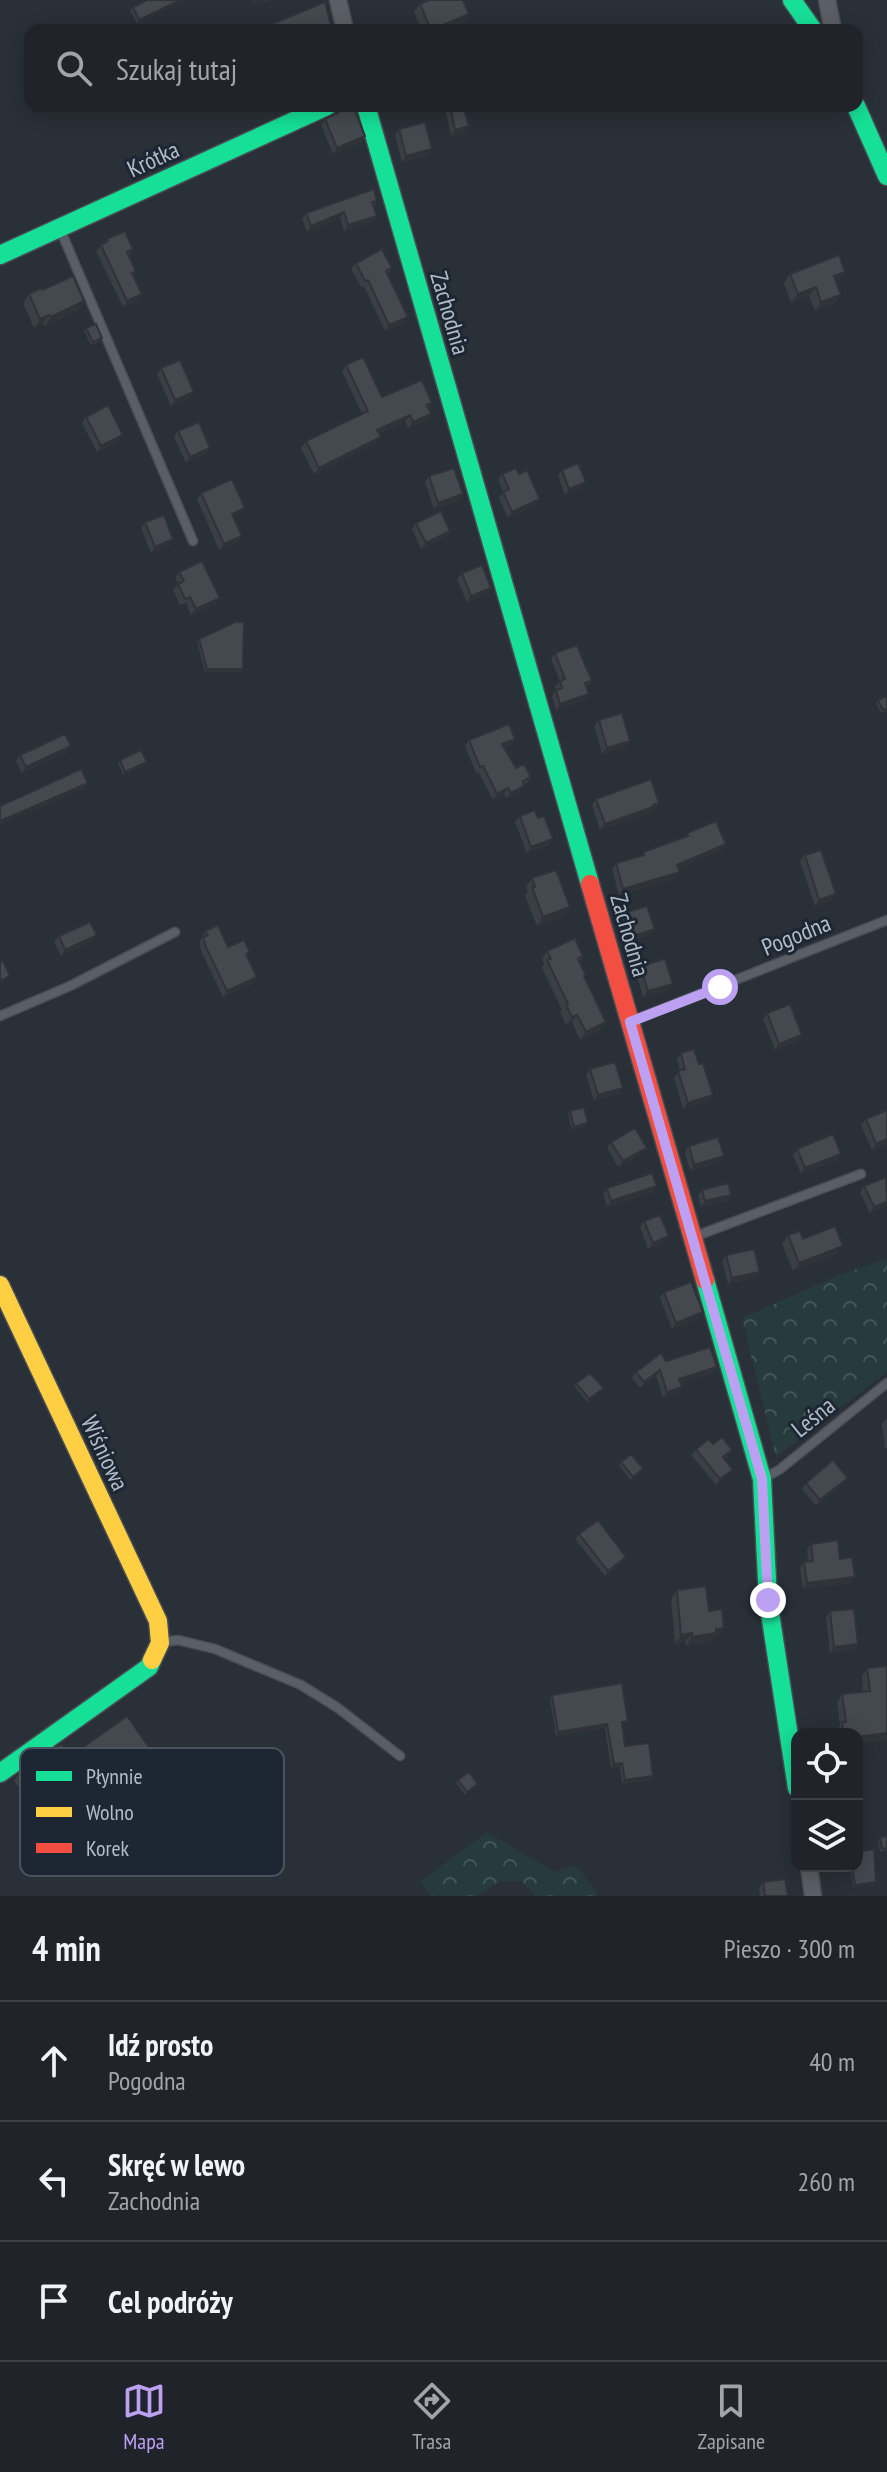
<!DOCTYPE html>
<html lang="pl">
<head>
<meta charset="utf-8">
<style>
  body { margin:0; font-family:"PT Sans Narrow",sans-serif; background:#2d3036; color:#f1f3f6 }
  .controls { position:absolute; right:24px; bottom:24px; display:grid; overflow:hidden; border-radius:16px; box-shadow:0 4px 20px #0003 }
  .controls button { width:72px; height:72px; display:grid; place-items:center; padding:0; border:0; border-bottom:2px solid #3d4147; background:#20242a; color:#f1f3f6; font:40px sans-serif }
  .stop { position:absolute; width:24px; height:24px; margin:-18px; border:6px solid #bca0f2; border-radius:50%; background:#fff }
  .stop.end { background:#bca0f2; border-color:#fff; box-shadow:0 2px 8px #0008 }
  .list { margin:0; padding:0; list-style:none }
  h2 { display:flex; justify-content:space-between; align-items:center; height:104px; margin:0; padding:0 32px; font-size:34px }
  h2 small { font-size:26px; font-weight:400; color:#a2a4a8 }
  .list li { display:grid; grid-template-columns:52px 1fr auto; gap:24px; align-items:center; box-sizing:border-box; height:120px; padding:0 32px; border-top:2px solid #3d4147 }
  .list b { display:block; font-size:30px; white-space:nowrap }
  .list p { margin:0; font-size:26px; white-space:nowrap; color:#a2a4a8 }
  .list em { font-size:26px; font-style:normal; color:#a2a4a8 }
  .icon { flex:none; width:44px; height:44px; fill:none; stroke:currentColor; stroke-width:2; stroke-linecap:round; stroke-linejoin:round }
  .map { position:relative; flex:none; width:887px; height:1896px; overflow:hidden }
  .search { position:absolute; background:#20242a; box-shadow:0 4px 20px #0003; left:24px; right:24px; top:24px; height:88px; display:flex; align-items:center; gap:20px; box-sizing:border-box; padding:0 28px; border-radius:16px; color:#a2a4a8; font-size:30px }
  .sheet { height:464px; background:#20242a }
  nav { display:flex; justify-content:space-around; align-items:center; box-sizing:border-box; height:112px; border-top:2px solid #3d4147; background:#20242a; font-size:22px; color:#a2a4a8 }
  nav a { display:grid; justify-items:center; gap:4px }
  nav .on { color:#bca0f2 }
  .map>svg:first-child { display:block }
  .forest { fill:url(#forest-crowns) }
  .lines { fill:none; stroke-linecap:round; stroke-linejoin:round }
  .lane-casing { stroke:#484c53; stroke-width:11 }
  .street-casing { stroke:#484c53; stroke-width:19 }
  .fast-casing { stroke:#484c53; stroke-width:21 }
  .slow-casing { stroke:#484c53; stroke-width:21 }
  .jam-casing { stroke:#484c53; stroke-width:21 }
  .lane { stroke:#5a5e66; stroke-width:8 }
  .street { stroke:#5a5e66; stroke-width:16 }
  .fast { stroke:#16e098; stroke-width:18 }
  .slow { stroke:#ffcf43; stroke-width:18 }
  .jam { stroke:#f24e42; stroke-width:18 }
  .wall { fill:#3a3f45 }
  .shaded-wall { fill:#303338 }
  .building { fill:#444950; stroke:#303338; stroke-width:2 }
  .route { stroke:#bca0f2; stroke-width:10 }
  .labels { text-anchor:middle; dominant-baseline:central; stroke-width:6; stroke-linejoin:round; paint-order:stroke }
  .street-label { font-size:24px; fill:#b4bcc9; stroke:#1d2633 }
  .key { fill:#1d2633; stroke:#4a5360; stroke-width:2 }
  .key-label { font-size:22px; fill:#b4bcc9 }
</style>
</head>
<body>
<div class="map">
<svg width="887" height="1896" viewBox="0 0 887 1896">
  <defs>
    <pattern id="forest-crowns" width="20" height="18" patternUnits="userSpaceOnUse" patternTransform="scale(2)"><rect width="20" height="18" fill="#273a3e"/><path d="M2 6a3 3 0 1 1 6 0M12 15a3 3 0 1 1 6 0" fill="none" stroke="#445559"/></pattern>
  </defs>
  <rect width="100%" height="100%" fill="#2a3038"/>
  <path class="forest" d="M887,1259v113l-111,85 -34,-139 100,-44z
    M487,1832l67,40 22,-7 23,31h-64l-13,-15h-22l-25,15h-43l-12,-14z"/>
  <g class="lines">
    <g class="lane-casing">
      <path id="lane" d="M60,229l133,312
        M0,1016l70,-30 105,-54
        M634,1020l253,-100
        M696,1236l165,-62
        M766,1477l13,-7 108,-87
        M164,1642l14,-2 37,9 86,36 37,23 62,48"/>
    </g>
    <g class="street-casing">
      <path id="street" d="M338,0l7,30
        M827,0l6,30
        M809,1866l4,30"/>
    </g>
    <g class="fast-casing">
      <path id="fast" d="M792,0l21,30
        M366,106l224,778
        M856,106l31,70
        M0,255l327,-149
        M705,1280l57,199 6,121 29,188
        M0,1773l149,-106 3,-7"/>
    </g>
    <g class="slow-casing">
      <path id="slow" d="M0,1285l158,336 2,22 -8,17"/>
    </g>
    <g class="jam-casing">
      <path id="jam" d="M590,884l115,396"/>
    </g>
    <use href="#lane" class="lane"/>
    <use href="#street" class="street"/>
    <use href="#fast" class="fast"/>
    <use href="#slow" class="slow"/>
    <use href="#jam" class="jam"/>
  </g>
  <path class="wall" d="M147,0h37l-47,23 -7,-13 3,-3z
    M425,0h38l6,14 -6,8 -19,8h-22l-8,-18 6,-8 5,-2z
    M443,106h20l2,26 -14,4 -4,-20z
    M325,119l40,17 -4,6 -28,12 -12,-29z
    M399,129l33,20 -4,6 -26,7 -7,-27z
    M377,201l-3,5 -1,16 -29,9 -4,-13 -33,14 -5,-13 4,-6z
    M107,239l26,10 -4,6 7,16 -3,4 5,25 -15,7 -27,-56z
    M356,263l36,5 -4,6 15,49 -18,8 -21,-45 -3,1 -10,-18z
    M790,274l49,6 -3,1 -1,23 -20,7 -6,-15 -18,7 -7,-20z
    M42,290l42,11 -6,9 -34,16 -1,-2 -9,4 -11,-25 6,-9z
    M86,328l14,13 -9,4 -7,-14z
    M346,365l36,32 50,6 -3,5 2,6 -4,6 -19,8 -3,-7 -26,13 2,3 -5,6 -62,31 -13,-26 5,-7 56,-27 -20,-43z
    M161,368l33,24 -4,6 -19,8 -14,-32z
    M86,417l33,24 -22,11 -15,-29z
    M178,431l28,23 -20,9 -12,-26z
    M562,470l19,18 -16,7 -7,-19z
    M502,474h17l21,25 -4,6 -28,13 -9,-20 4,-6 -5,-12z
    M429,476l34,18 -4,6 -25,9 -9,-27z
    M201,493l40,21 -8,3 5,25 -19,8 -22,-51z
    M145,522l28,17 -4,6 -18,8 -10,-25z
    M416,523l34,8 -4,6 -25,12 -9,-20z
    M179,572l41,26 -4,6 -25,11 -5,-12 -6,2 -7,-15 5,-6 -3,-6z
    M462,573l25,21 -20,8 -10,-23z
    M199,639l44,30 -2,3h-36l-8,-30z
    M555,653l37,28 -6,6 3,7 -4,6 -29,10 -4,-14 4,-6 -1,-3 5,-6 -9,-22z
    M878,700l9,11 -6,2 -5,-10z
    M599,720l27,27 -24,7 -8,-28z
    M469,740l42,5 -7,3 12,20 15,9 -4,6 -3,2 -4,7 -14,7 -2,-5 -11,6 -15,-28 -2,1 -11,-27z
    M67,752l-45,21 -6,-12 4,-6z
    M120,760l27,2 -2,3 -22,10 -5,-12z
    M596,799l63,4 -4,6 -3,1 -3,3 -49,17 -8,-25z
    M520,816l18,2 15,21 -4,6 -22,8 -12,-31z
    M687,833l39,11 -4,6 -43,18 1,4 -4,6 -57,17 -7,-26 4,-6 24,-6 3,-5 41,-15z
    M805,855l31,39 -4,6 -17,6 -15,-45z
    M532,878l32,38 -27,10 -12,-30 3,-4 -2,-5z
    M621,914l30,21 -28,9 -6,-24z
    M205,931l23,16 22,5 -3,3 6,28 -30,14 -21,-44 -3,-10z
    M59,936l33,5 -31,15 -7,-14z
    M547,951l36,5 -3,6 20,68 -20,10 -8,-18 -6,3 -6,-13 2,-2 -20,-42 2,-4 -2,-5z
    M640,966l33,18 -5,6 -25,7 -7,-25z
    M767,1013l30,28 -22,9 -12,-31z
    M681,1053l28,48 -26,8 -9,-32 6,-6 -3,-12z
    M590,1069l29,25 -25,7 -8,-26z
    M570,1111l16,15 -14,4 -4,-16z
    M866,1119l21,24 -15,7 -11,-25z
    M611,1142l31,12 -24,13 -11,-19z
    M689,1146l35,10 -4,6 -30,9 -5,-19z
    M797,1149l40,11 -36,14 -8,-19z
    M887,1179v27l-17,7 -10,-21 4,-6z
    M607,1188l45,4 -45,15 -4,-13z
    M702,1190l29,5 -4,6 -26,6 -3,-11z
    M644,1221l25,15 -4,6 -17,7 -8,-22z
    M788,1235l15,4 40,7 -6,8 -44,17 -11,-27z
    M726,1255l29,23 -27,6 -6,-23z
    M664,1292l35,26 -27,11 -12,-31z
    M666,1361l51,6 -4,6 -33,10 -3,10 -14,5 -7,-22 -16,12 -8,-10 4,-6z
    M576,1383l28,5 -17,14 -13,-16z
    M887,1418v30h-2l-3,-24z
    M713,1444l15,12 -4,3 4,17 -12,9 -25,-30 5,-6z
    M621,1462l20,10 -11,8 -11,-15z
    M848,1478l-4,6 -28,22 -14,-17 4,-6z
    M579,1534l47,23 -4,6 -17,13 -30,-37z
    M811,1544l29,15 11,24 -48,6 -3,-21 4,-6 4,-1 -1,-11z
    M677,1590l32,21 15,17 -6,9h-4l-4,5 -24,4 -1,-4 -10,2 -4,-45z
    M830,1611l28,33 -4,6 -24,3 -4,-36z
    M887,1666v74l-30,4v-10h-20v-4l3,-5 -3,-23 5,-8 21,-2 -1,-16 5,-8z
    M552,1695l73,29 -3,1 3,21 26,34 -29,4 -2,-17 -9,1 -6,-40 -49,8 -6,-37z
    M71,1756l74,2 -61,44 -21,-29 -16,12 -4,-6 -19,15 -10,-13 6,-8z
    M458,1780l20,4 -13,11 -9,-12z
    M57,1836l44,14 -10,7 -2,-3 -18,14 -18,-26z
    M880,1837l7,13 -7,2 -2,-12z
    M850,1866h7l17,19 -21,3z
    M763,1882l25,14h-28l-1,-8z"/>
  <path class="shaded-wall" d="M180,0h4l-47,23 2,-3z
    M252,0h26l-30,6z
    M469,14l-6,8 -19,8h-13z
    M469,126l-4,6 -14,4 4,-6z
    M365,136l-4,6 -28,12 4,-6z
    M432,149l-4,6 -26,7 4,-6z
    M344,212l-4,6 -33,14 4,-6z
    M377,216l-4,6 -29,9 4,-6z
    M845,272l-6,8 -12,5 7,-9z
    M816,287l-7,9 -18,7 7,-9z
    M142,294l-4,6 -15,7 4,-6z
    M841,295l-6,9 -20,7 6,-9z
    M84,301l-6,9 -34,16 7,-9z
    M49,315l-6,9 -9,4 6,-9z
    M408,317l-5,6 -18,8 4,-6z
    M194,392l-4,6 -19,8 4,-6z
    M431,414l-4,6 -19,8 5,-6z
    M410,415l-5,6 -32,16 4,-7z
    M123,435l-4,6 -22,11 4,-6z
    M381,437l-5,6 -62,31 5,-6z
    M210,448l-4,6 -20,9 4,-6z
    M586,482l-5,6 -16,7 4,-6z
    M463,494l-4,6 -25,9 4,-6z
    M540,499l-4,6 -28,13 4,-6z
    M245,508l-4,6 -13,6 4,-6z
    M450,531l-4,6 -25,12 5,-6z
    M242,536l-4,6 -19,8 5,-6z
    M173,539l-4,6 -18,8 4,-6z
    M491,588l-4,6 -20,8 4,-6z
    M220,598l-4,6 -25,11 5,-6z
    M207,669h36l-2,3h-36z
    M589,694l-4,6 -29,10 4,-6z
    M515,739l-4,6 -14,5 5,-6z
    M630,741l-4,6 -24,7 5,-6z
    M71,746l-4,6 -45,21 4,-6z
    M147,762l-2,3 -22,10 2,-3z
    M88,783l-5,6 -83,36v-4z
    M524,786l-4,6 -14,7 5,-6z
    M508,788l-4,6 -11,6 4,-6z
    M659,803l-4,6 -3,1 -3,3 -49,17 5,-6z
    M553,839l-4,6 -22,8 4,-6z
    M726,844l-4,6 -49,21 4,-6z
    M680,872l-4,6 -57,17 4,-6z
    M836,894l-4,6 -17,6 4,-6z
    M570,907l-6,9 -27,10 6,-9z
    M655,929l-4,6 -28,9 4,-6z
    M97,935l-5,6 -31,15 4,-6z
    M10,976l-4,6 -6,3v-4z
    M257,977l-4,6 -30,14 4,-6z
    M673,984l-5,6 -25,7 5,-6z
    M577,1015l-5,7 -6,3 6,-8z
    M606,1022l-6,8 -20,10 6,-8z
    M802,1035l-5,6 -22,9 4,-6z
    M623,1088l-4,6 -25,7 4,-6z
    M713,1095l-4,6 -26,8 5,-6z
    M588,1123l-2,3 -14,4 2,-3z
    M887,1139v4l-15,7 4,-6z
    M647,1148l-5,6 -24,13 5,-6z
    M841,1154l-4,6 -36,14 4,-6z
    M724,1156l-4,6 -30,9 4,-6z
    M657,1186l-5,6 -45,15 4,-6z
    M731,1195l-4,6 -26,6 4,-6z
    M887,1202v4l-17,7 4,-6z
    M669,1236l-4,6 -17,7 5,-6z
    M843,1246l-6,8 -44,17 6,-8z
    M760,1272l-5,6 -27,6 4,-6z
    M703,1312l-4,6 -27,11 4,-6z
    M717,1367l-4,6 -38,12 4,-6z
    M660,1370l-4,6 -16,12 4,-6z
    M682,1387l-5,6 -14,5 4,-6z
    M733,1470l-5,6 -12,9 4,-6z
    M848,1478l-4,6 -28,22 4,-6z
    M626,1557l-4,6 -17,13 3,-5z
    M855,1577l-4,6 -48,6 4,-6z
    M724,1628l-6,9h-4l-4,5 -24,4 6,-9 24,-8z
    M692,1633l-7,9 -10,2 6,-9z
    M858,1644l-4,6 -24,3 4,-6z
    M607,1724l-2,4 -49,8 2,-4z
    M887,1733v7l-30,4v-7z
    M151,1750l-6,8 -61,44 5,-8z
    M622,1763l-2,4 -9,1 3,-4z
    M69,1765l-6,8 -16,12 6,-9z
    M49,1771l-6,8 -19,15 6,-8z
    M653,1776l-2,4 -29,4 3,-4z
    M105,1844l-4,6 -10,7 4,-6z
    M93,1848l-4,6 -18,14 4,-6z
    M876,1882l-2,3 -21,3 2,-3z"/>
  <path class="building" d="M147,0h33l-41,20 -6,-13z
    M429,0h34l6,14 -38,16 -11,-26z
    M325,2l7,28h-21l-1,-4 -8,4h-33l-2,-4z
    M345,106h8l12,30 -28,12 -12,-29 13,-6z
    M450,106h13l6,20 -14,4z
    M425,122l7,27 -26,7 -7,-27z
    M374,189l3,12 -5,1 5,14 -29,9 -4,-13 -33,14 -5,-13z
    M125,231l8,18 -6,3 9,19 -4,2 10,21 -15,7 -26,-56 7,-4 -1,-2z
    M382,249l10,19 -6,3 22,46 -19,8 -21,-45 -3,1 -9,-18z
    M839,255l6,17 -11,4 7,19 -20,7 -5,-15 -18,7 -8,-20z
    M73,276l11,25 -33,16 -2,-2 -9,4 -11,-25 12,-6 1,2z
    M96,324l6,14 -9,4 -7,-14z
    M363,357l19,40 40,-17 10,23 -5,2 4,9 -18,8 -3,-7 -33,15 4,7 -62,31 -13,-27 62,-30 -22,-46z
    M180,360l14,32 -19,8 -14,-32z
    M108,405l15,30 -22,11 -15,-29z
    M199,422l11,26 -20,9 -12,-26z
    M578,463l8,19 -17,7 -7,-19z
    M454,468l9,26 -25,9 -9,-27z
    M516,468l3,6 8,-4 13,29 -28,13 -9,-20 6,-3 -7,-15z
    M232,479l13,29 -13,6 10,22 -18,8 -23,-51z
    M441,511l9,20 -24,12 -10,-20z
    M164,515l9,24 -18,8 -10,-25z
    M202,561l18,37 -24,11 -6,-12 -5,2 -7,-15 6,-3 -5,-9z
    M482,565l9,23 -20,8 -9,-23z
    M235,622h9l-1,47h-36l-8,-30z
    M577,645l15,36 -7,2 4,11 -29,10 -4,-14 6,-2 -2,-7 5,-2 -10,-26z
    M887,696v13l-4,1 -5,-10z
    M622,713l8,28 -23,7 -8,-28z
    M509,724l6,15 -13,5 14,24 8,-4 7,13 -8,4 1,5 -13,7 -3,-5 -11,6 -14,-28 -3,1 -11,-27z
    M65,734l6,12 -45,21 -6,-12z
    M141,750l6,12 -22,10 -5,-12z
    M81,769l7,14 -88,38v-15z
    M651,779l8,24 -6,2v2l-48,17 -9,-25z
    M535,810l3,8 6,-2 9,23 -22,8 -11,-31z
    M716,821l10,23 -49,21 3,7 -57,17 -7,-26 28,-8 -1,-3 45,-16 -1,-3z
    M821,850l15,44 -17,6 -14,-45z
    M556,870l14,37 -27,10 -11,-30h3l-3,-9z
    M647,906l8,23 -28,9 -6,-24z
    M90,922l7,13 -32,15 -6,-14z
    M218,925l10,22 16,-7 6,12 -4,2 11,23 -30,14 -21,-44 -3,-10 5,-2 -3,-4z
    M575,938l8,18 -5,3 8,16 -2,1 22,46 -20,10 -9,-17 -5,2 -6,-12 2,-1 -21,-44 4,-1 -4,-8z
    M665,959l8,25 -25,7 -8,-25z
    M3,961l7,15 -10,5v-19z
    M790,1004l12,31 -23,9 -12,-31z
    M694,1049l5,15 4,-1 10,32 -25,8 -10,-32 7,-2 -4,-16z
    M615,1062l8,26 -25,7 -8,-26z
    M584,1107l4,16 -14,4 -4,-16z
    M887,1110v29l-11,5 -10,-25z
    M635,1128l12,20 -24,13 -12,-19z
    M833,1134l8,20 -36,14 -8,-19z
    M718,1137l6,19 -30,9 -5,-19z
    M652,1173l5,13 -46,15 -4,-13z
    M886,1177l1,25 -13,5 -10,-21z
    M728,1183l3,12 -26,6 -3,-11z
    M660,1215l9,21 -16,7 -9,-22z
    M835,1226l8,20 -44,17 -11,-28 12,-4 3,8z
    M754,1249l6,23 -28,6 -6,-23z
    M691,1282l12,30 -27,11 -12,-31z
    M710,1347l7,20 -38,12 3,8 -15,5 -7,-22 -16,12 -8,-10 25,-19 5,8z
    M590,1373l14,15 -15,11 -13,-16z
    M722,1437l10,13 -9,7 10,13 -13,9 -24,-30 13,-10 4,5z
    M631,1454l12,15 -10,8 -12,-15z
    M833,1460l15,18 -28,22 -14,-17z
    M598,1520l28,37 -18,14 -29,-37z
    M838,1540l2,19 12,-2 3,20 -48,6 -3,-21 9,-1 -2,-17z
    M706,1586l3,25 13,-2 2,19 -8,1v4l-24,4v-4l-11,2 -4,-45z
    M854,1609l4,35 -24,3 -4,-36z
    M887,1666v67l-30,4v-3h-13l-2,-12h4l-4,-28 28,-3 -3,-23z
    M622,1683l6,38 -6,1 3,24 24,-3 4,33 -28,4 -3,-17 -8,1 -7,-40 -49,8 -6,-37z
    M127,1716l24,34 -62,44 -20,-29 -16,11 -4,-5 -19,15 -10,-13 41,-29 10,12z
    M469,1772l9,12 -11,8 -9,-12z
    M887,1836v12l-5,1 -2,-12z
    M874,1849l2,33 -21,3 -3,-19h5v-14z
    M785,1879l3,17h-23l-2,-14z"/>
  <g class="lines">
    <path class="route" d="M720,987l-90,35 132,457 6,121"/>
  </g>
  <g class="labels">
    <g class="street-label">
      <text transform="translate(153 159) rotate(-25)">Krótka</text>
      <text transform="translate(450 313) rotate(74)">Zachodnia</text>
      <text transform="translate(630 935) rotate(74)">Zachodnia</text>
      <text transform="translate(796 935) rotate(-22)">Pogodna</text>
      <text transform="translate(813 1417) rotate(-39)">Leśna</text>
      <text transform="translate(105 1453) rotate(65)">Wiśniowa</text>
    </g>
  </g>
  <rect x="20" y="1748" width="264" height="128" rx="12" class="key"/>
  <rect x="36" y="1771" width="36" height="10" fill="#16e098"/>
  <rect x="36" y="1807" width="36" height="10" fill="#ffcf43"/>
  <rect x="36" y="1843" width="36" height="10" fill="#f24e42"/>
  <g class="key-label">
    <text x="86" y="1784">Płynnie</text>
    <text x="86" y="1820">Wolno</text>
    <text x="86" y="1856">Korek</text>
  </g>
</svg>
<div class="controls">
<button><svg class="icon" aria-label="locate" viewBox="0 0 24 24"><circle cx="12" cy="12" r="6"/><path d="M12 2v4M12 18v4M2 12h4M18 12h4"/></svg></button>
<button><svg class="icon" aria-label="layers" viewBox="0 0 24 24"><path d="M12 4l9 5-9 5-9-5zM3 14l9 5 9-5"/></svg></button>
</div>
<div class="stop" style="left:720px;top:987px"></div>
<div class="stop end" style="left:768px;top:1600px"></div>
<div class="search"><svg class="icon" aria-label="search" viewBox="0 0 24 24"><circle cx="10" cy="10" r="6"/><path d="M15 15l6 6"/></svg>Szukaj tutaj</div>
</div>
<section class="sheet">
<h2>4 min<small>Pieszo · 300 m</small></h2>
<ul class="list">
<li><svg class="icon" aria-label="ahead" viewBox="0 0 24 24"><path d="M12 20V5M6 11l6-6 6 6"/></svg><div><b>Idź prosto</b><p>Pogodna</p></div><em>40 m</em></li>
<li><svg class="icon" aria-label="left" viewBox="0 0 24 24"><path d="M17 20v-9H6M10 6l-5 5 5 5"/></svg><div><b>Skręć w lewo</b><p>Zachodnia</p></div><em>260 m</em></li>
<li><svg class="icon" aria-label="arrive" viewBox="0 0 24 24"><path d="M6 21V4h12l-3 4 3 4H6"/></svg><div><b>Cel podróży</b></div></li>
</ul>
</section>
<nav>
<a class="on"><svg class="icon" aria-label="map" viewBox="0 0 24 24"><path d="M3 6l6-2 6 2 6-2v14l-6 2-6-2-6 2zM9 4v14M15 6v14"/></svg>Mapa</a>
<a><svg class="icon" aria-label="directions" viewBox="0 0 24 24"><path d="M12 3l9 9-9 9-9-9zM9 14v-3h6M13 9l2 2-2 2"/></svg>Trasa</a>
<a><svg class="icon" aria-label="saved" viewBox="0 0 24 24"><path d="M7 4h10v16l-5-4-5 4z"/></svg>Zapisane</a>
</nav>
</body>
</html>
